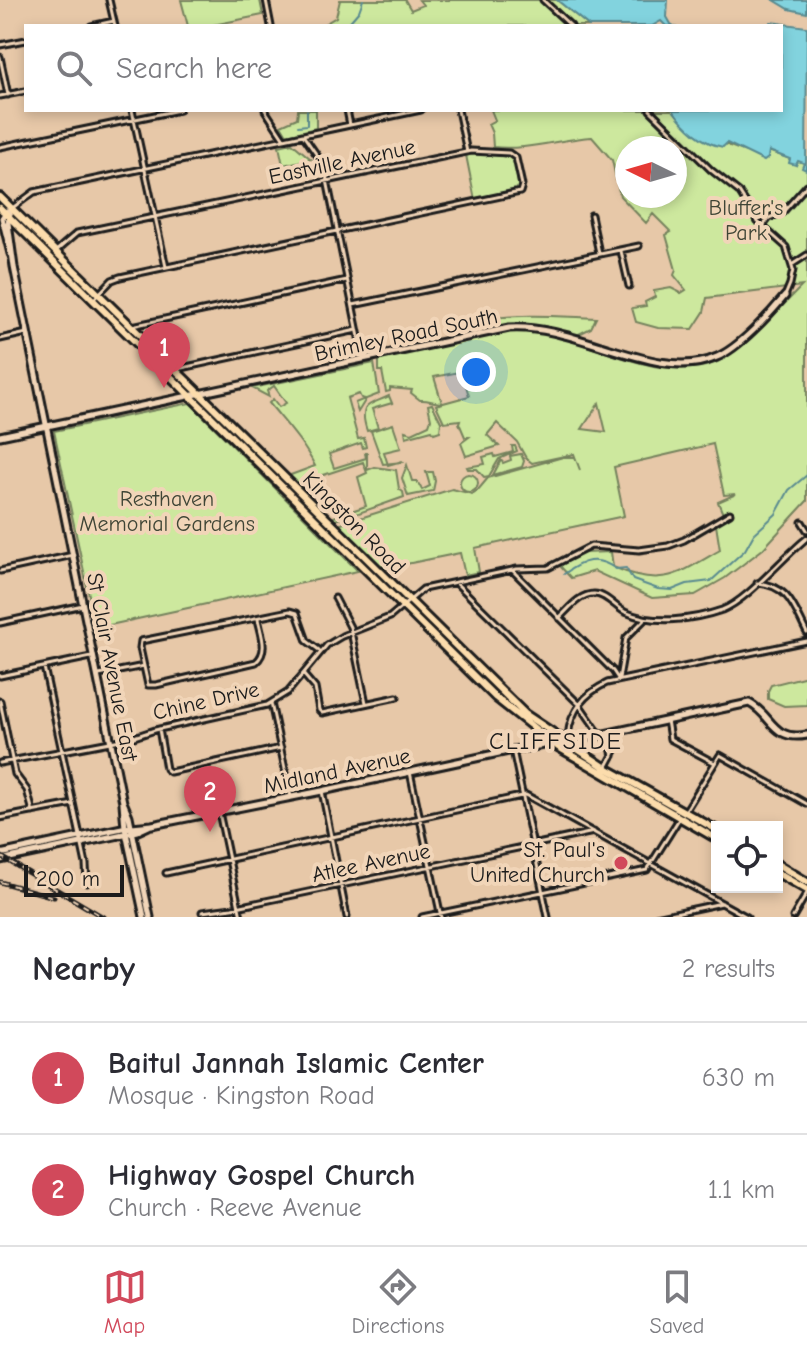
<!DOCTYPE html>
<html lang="en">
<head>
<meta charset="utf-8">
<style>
  body { margin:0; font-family:"Comic Neue",sans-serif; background:#f7f7f7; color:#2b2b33 }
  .controls { position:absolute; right:24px; bottom:24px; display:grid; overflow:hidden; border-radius:0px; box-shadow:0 4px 12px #0003 }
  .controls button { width:72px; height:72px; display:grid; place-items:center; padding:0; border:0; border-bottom:2px solid #e1e1e2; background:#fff; color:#2b2b33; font:40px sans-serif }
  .compass { position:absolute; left:615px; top:136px; width:72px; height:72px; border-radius:50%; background:#fff; box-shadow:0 4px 12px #0003; rotate:275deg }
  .scale { position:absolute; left:24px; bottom:20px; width:100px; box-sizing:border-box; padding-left:8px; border:4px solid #1c1c1c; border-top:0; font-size:22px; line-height:28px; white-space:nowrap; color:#1c1c1c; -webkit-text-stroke:6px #f1d5b8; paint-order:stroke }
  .you { position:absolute; left:476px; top:372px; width:28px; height:28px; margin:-20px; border:6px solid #fff; border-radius:50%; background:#1a73e8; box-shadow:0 0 0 12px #1a73e833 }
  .badge { display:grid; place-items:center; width:52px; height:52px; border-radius:50%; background:#d1495b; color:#fff; font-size:26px; font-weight:700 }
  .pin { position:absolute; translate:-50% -66px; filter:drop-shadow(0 2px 4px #0008) }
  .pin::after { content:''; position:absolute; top:42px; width:28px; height:24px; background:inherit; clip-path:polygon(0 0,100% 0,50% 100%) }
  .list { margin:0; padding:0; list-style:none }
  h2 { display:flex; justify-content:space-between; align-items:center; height:104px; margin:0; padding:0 32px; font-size:34px }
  h2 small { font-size:26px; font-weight:400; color:#7c7c81 }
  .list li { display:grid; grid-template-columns:52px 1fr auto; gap:24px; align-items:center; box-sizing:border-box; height:112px; padding:0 32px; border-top:2px solid #e1e1e2 }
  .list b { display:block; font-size:30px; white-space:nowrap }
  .list p { margin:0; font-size:26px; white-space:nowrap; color:#7c7c81 }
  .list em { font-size:26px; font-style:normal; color:#7c7c81 }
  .icon { flex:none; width:44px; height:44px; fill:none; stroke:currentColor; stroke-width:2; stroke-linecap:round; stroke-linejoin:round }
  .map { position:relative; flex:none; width:807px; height:917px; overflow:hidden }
  .search { position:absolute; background:#fff; box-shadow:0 4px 12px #0003; left:24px; right:24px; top:24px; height:88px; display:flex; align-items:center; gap:20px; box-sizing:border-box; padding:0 28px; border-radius:0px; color:#7c7c81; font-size:30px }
  .sheet { height:328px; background:#fff }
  nav { display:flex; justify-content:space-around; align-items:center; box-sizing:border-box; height:112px; border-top:2px solid #e1e1e2; background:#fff; font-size:22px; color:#7c7c81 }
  nav a { display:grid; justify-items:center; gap:4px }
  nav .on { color:#d1495b }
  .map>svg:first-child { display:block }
  .green { fill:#cde89e; stroke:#74825d; stroke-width:2; fill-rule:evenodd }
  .water { fill:#82d3de; stroke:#598a90; stroke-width:2 }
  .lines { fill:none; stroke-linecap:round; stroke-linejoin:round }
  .stream { stroke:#598a90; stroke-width:2 }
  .street-casing { stroke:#1c1c1c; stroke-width:9 }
  .secondary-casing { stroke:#1c1c1c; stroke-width:11 }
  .primary-casing { stroke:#1c1c1c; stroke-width:12 }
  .street { stroke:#f1d5b8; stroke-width:3 }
  .secondary { stroke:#f1d5b8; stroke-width:5 }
  .primary { stroke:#fcdcac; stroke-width:6 }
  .rail-casing { stroke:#1c1c1c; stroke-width:5 }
  .rail { stroke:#f1d5b8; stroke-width:2; stroke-dasharray:6; stroke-linecap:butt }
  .poi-dot { fill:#d1495b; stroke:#f1d5b8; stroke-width:3 }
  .labels { text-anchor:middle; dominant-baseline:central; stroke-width:8; stroke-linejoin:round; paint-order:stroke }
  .street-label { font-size:22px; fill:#1c1c1c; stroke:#f1d5b8 }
  .park-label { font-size:22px; fill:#3f4536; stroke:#f1d5b8 }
  .poi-label { font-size:22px; fill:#1c1c1c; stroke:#f1d5b8; text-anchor:end }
  .neighbourhood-label { font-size:24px; letter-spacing:2px; fill:#1c1c1c; stroke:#f1d5b8 }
</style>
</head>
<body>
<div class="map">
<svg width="807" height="917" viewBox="0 0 807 917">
  <rect width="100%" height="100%" fill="#e7c8a8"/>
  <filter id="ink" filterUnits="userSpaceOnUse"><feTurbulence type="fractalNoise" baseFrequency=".0125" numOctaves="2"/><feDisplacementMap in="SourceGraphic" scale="16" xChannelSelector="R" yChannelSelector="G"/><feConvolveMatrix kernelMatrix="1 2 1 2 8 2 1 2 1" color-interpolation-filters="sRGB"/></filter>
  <g filter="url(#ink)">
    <path class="green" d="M181,0h79l3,15 -55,11h-20z
      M340,0h65l6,10 12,-5 -4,-5h138l32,26h-203l-2,-4 -8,4h-55l15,-9z
      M298,110h18v18l-29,7 -6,-10 16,-7z
      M491,110h182c16,21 66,42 93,47l2,-6 22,8 6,6 2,-5 6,3 3,6v332l-44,48 -38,29 -30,17 -43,3 -58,-27 -23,7 -11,-12 22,-13 29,-1 2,15c50,21 64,8 107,-17l-4,-25 7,-11 -5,-12 18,-8 -12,1 -11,-51 -99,23 10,49 -149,32 4,24 -14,3 -5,-22 -78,16 -44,-44 114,-36 20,5 6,-4 10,-12 75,-21h12l5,13 -6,-16 -42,9 -6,-5 -9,-16 -20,-19 -10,12 12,11 -33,10 -5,-13 8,-6h-4l-6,-14 1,-3 -16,2 -8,-17 33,-9 -5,-17 6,-3 -1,-6 -35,7 8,26c-9,0 -14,-4 -22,-3l-9,-7 1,-3 -22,-2v3l-4,1 -4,-21h-3v-12l86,-18 3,-9 6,-2 1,-9c41,-8 81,-5 121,-3l-5,10 -18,9 -1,4c44,14 97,39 143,22 23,-9 69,-59 87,-77l-95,12 -3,14 -11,17 -35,-1 -22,-6 -4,-14 14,-2 -1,-4 10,-5 -1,-6 17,-3 10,5 5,-3 -12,-15 2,-5 -10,-35 5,-3 -18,-18 -7,9 -26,-27 -8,-36 -20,-23c-32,2 -67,14 -99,10l-1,-14 -4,-9 7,-4zM627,148h48v48h-48zM599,403l7,29 -24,-3z
      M292,143l19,16 -28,6 -4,-19z
      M483,153l31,5 5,32 -44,10 -9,-45z
      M374,363l5,31 -13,5 -8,13 -3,-9 10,-4 -4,-1 -2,-4 -12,4 11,41 6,-1 2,9 -3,1 -2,-5 -32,11 5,14 32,-10 -1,-5h2v17l8,-3 21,3 3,19 4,3 1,5 -48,17 -4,-2 -18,9 -3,-3 35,-12 -8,-29 9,-4 -4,-11 -67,22 -8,-8 27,-10c-12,-24 -29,-42 -46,-63l4,-4 6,8 7,-4 -12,-17 -7,5 2,6 -17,-9z
      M389,396l3,7 -20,6 6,19 -11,3c-10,-30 5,-26 22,-35z
      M190,403l168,168 -262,57 -42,-197z
      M432,404l9,18 -1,9 -6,2 -2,-3 -26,7 -1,-6 7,2 17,-8 2,-6 -3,-14z
      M393,424l8,24 -17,4 4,13 14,-4 1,1 -20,2 -12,-33z
      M512,446h3l2,5 -18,8 -10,17 -5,1 -7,-8h-9l-1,-2 18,-3 -2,-7 11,-3 1,3 18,-5z
      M521,454l3,7 -2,6 -29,8 8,-15 2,3 8,-3 -1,-4z
      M407,465l5,16h5l5,9 8,-4 -4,-14h7l2,9 -2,10 -25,5 -6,-18z
      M460 483a9 9 0 1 1 18 0a9 9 0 1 1-18 0Z
      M807,676v29l-23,1 -16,-7v-8l3,-6z"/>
    <path class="water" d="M557,0h111l-1,17 4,7 3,2h-8l-5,-5 -9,5h-63z
      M774,0h33v13l-18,-4z
      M771,22l36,5 -1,143 -4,-2 2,-5 -6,-2 -2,4 -7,-2 1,-4 -21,-8 -1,7 -4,3 -37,-18 -4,4c-20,-3 -39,-21 -50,-37h108v-84h-12z"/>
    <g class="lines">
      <path class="stream" d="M346,26l13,-15 4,-11
        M298,126l9,-1v-15
        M564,574c19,-14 32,-19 52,-5l10,-1 7,12 25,9 14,1 15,-6 24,-3 34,-31 9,-16 22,-20 13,-24 18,-15"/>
      <g class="street-casing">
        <path id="street" d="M109,0l6,26
          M266,0l5,26
          M543,0l28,26
          M91,26l23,-5
          M0,45l26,-5
          M0,57l8,38
          M0,96l26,-5
          M132,110l34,157
          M265,110l19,29
          M347,110l3,15
          M458,110l9,42
          M650,110l61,60 28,22 19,30 28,25 7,23 -3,14 -5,12
          M303,135l18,26 5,14 37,182
          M0,147l179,-37
          M11,209l23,-17 387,-82
          M591,215l8,38
          M763,226l6,-8 14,-6 24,-27
          M621,251l8,35
          M55,252l22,-19 394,-82 38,2 7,5 6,27 -2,7 -400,85 -8,3 -19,20
          M793,264l14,-9
          M353,305l286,-59
          M132,326l215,-46
          M0,339l27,-6
          M177,369l180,-39
          M802,522l5,8
          M512,570l101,101 6,9
          M0,571l73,-16
          M455,582l124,122 18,26 12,9 4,17
          M757,583c32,2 37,25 50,50
          M335,598l15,29 16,76
          M559,618c10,-9 20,-24 35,-24 12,0 21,13 31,18 29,13 68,8 97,-2 26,-10 61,-53 85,-72
          M258,619c3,15 11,32 -2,43l-100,23h-8l-8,-37 1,-7 149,-30 7,2 10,28 12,9
          M0,623l83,-18
          M44,667l42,197 1,19
          M303,674l12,14 4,22 3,3 75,-16
          M99,675l45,-9
          M0,676l91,-19
          M619,678l7,-40 19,-19
          M0,701l15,73 12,16 6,22
          M271,703l20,94
          M667,720l3,19 43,23
          M159,729l7,40 4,3 111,-24
          M568,735c3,-24 17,-42 39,-52l200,-42
          M513,750l35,167
          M0,763l131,-25 24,-8 112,-25 21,-13 39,-47 15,-9 48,-19 33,-28 94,-20 31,-1 43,-22 48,4 29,-4 16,-6 46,-27
          M606,768l9,-17 -1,-17
          M410,772l31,145
          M322,791l25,126
          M686,810l34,-55 87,49
          M219,812l22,105
          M0,818l73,-14
          M166,873l360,-78 221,122
          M202,912l30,-4 362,-76
          M422,917l225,-47 32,-51
          M656,917l66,-14
          M793,917l14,-24"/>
      </g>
      <g class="secondary-casing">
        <path id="secondary" d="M11,209l-3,14 6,44 109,535 6,14 21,101
          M7,211l-5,7 9,36
          M0,436l509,-108c67,-5 148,56 208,29 22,-9 53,-43 68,-61
          M532,746l21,-6
          M123,803l2,25 19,89
          M0,854l122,-26 30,-3 170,-34 191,-41 68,-11 168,-36c23,11 23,39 58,32
          M0,860l138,-29 13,-6"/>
      </g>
      <g class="primary-casing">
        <path id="primary" d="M0,197l525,517 81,54 111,62
          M0,208l496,490 62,49 159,92
          M533,745l3,-7 -3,-9
          M777,864l30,18
          M777,873l30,17"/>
      </g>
      <use href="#street" class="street"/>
      <use href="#secondary" class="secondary"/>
      <use href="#primary" class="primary"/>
      <g class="rail-casing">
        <path id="rail" d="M0,856l103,61
          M0,882l54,15"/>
      </g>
      <use href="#rail" class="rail"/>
    </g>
  </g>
  <circle class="poi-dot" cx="621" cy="863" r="8"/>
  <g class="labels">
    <g class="street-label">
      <text transform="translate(342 162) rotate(-12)">Eastville Avenue</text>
      <text transform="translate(406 335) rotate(-12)">Brimley Road South</text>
      <text transform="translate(354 523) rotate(45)">Kingston Road</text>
      <text transform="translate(112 667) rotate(79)">St Clair Avenue East</text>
      <text transform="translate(206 701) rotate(-13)">Chine Drive</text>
      <text transform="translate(337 771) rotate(-12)">Midland Avenue</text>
      <text transform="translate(371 863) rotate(-12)">Atlee Avenue</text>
    </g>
    <g class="park-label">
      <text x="746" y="208">Bluffer's<tspan x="746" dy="25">Park</tspan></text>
      <text x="167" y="499">Resthaven<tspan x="167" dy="25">Memorial Gardens</tspan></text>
    </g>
    <g class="poi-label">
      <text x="605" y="850">St. Paul's<tspan x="605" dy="25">United Church</tspan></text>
    </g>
    <g class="neighbourhood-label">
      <text x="556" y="741">CLIFFSIDE</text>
    </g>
  </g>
</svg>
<div class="controls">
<button><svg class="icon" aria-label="locate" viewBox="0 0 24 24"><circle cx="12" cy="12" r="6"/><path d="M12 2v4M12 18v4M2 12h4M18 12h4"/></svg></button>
</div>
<svg class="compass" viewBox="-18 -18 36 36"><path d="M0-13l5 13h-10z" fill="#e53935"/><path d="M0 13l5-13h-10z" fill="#7c7c81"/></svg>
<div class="scale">200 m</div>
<div class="you"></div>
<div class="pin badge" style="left:164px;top:388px">1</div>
<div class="pin badge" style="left:210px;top:832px">2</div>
<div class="search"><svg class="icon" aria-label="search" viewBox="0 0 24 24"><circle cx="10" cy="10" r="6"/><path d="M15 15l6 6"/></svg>Search here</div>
</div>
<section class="sheet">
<h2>Nearby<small>2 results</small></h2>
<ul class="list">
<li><span class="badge">1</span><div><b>Baitul Jannah Islamic Center</b><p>Mosque · Kingston Road</p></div><em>630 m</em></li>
<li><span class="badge">2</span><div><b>Highway Gospel Church</b><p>Church · Reeve Avenue</p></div><em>1.1 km</em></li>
</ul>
</section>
<nav>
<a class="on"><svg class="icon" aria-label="map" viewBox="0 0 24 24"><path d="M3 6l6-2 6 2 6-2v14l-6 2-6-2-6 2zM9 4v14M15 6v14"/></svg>Map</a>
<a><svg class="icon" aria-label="directions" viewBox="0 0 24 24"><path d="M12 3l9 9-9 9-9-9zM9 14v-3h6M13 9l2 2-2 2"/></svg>Directions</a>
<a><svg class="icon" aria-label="saved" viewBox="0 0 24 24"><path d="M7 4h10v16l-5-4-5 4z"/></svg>Saved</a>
</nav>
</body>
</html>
